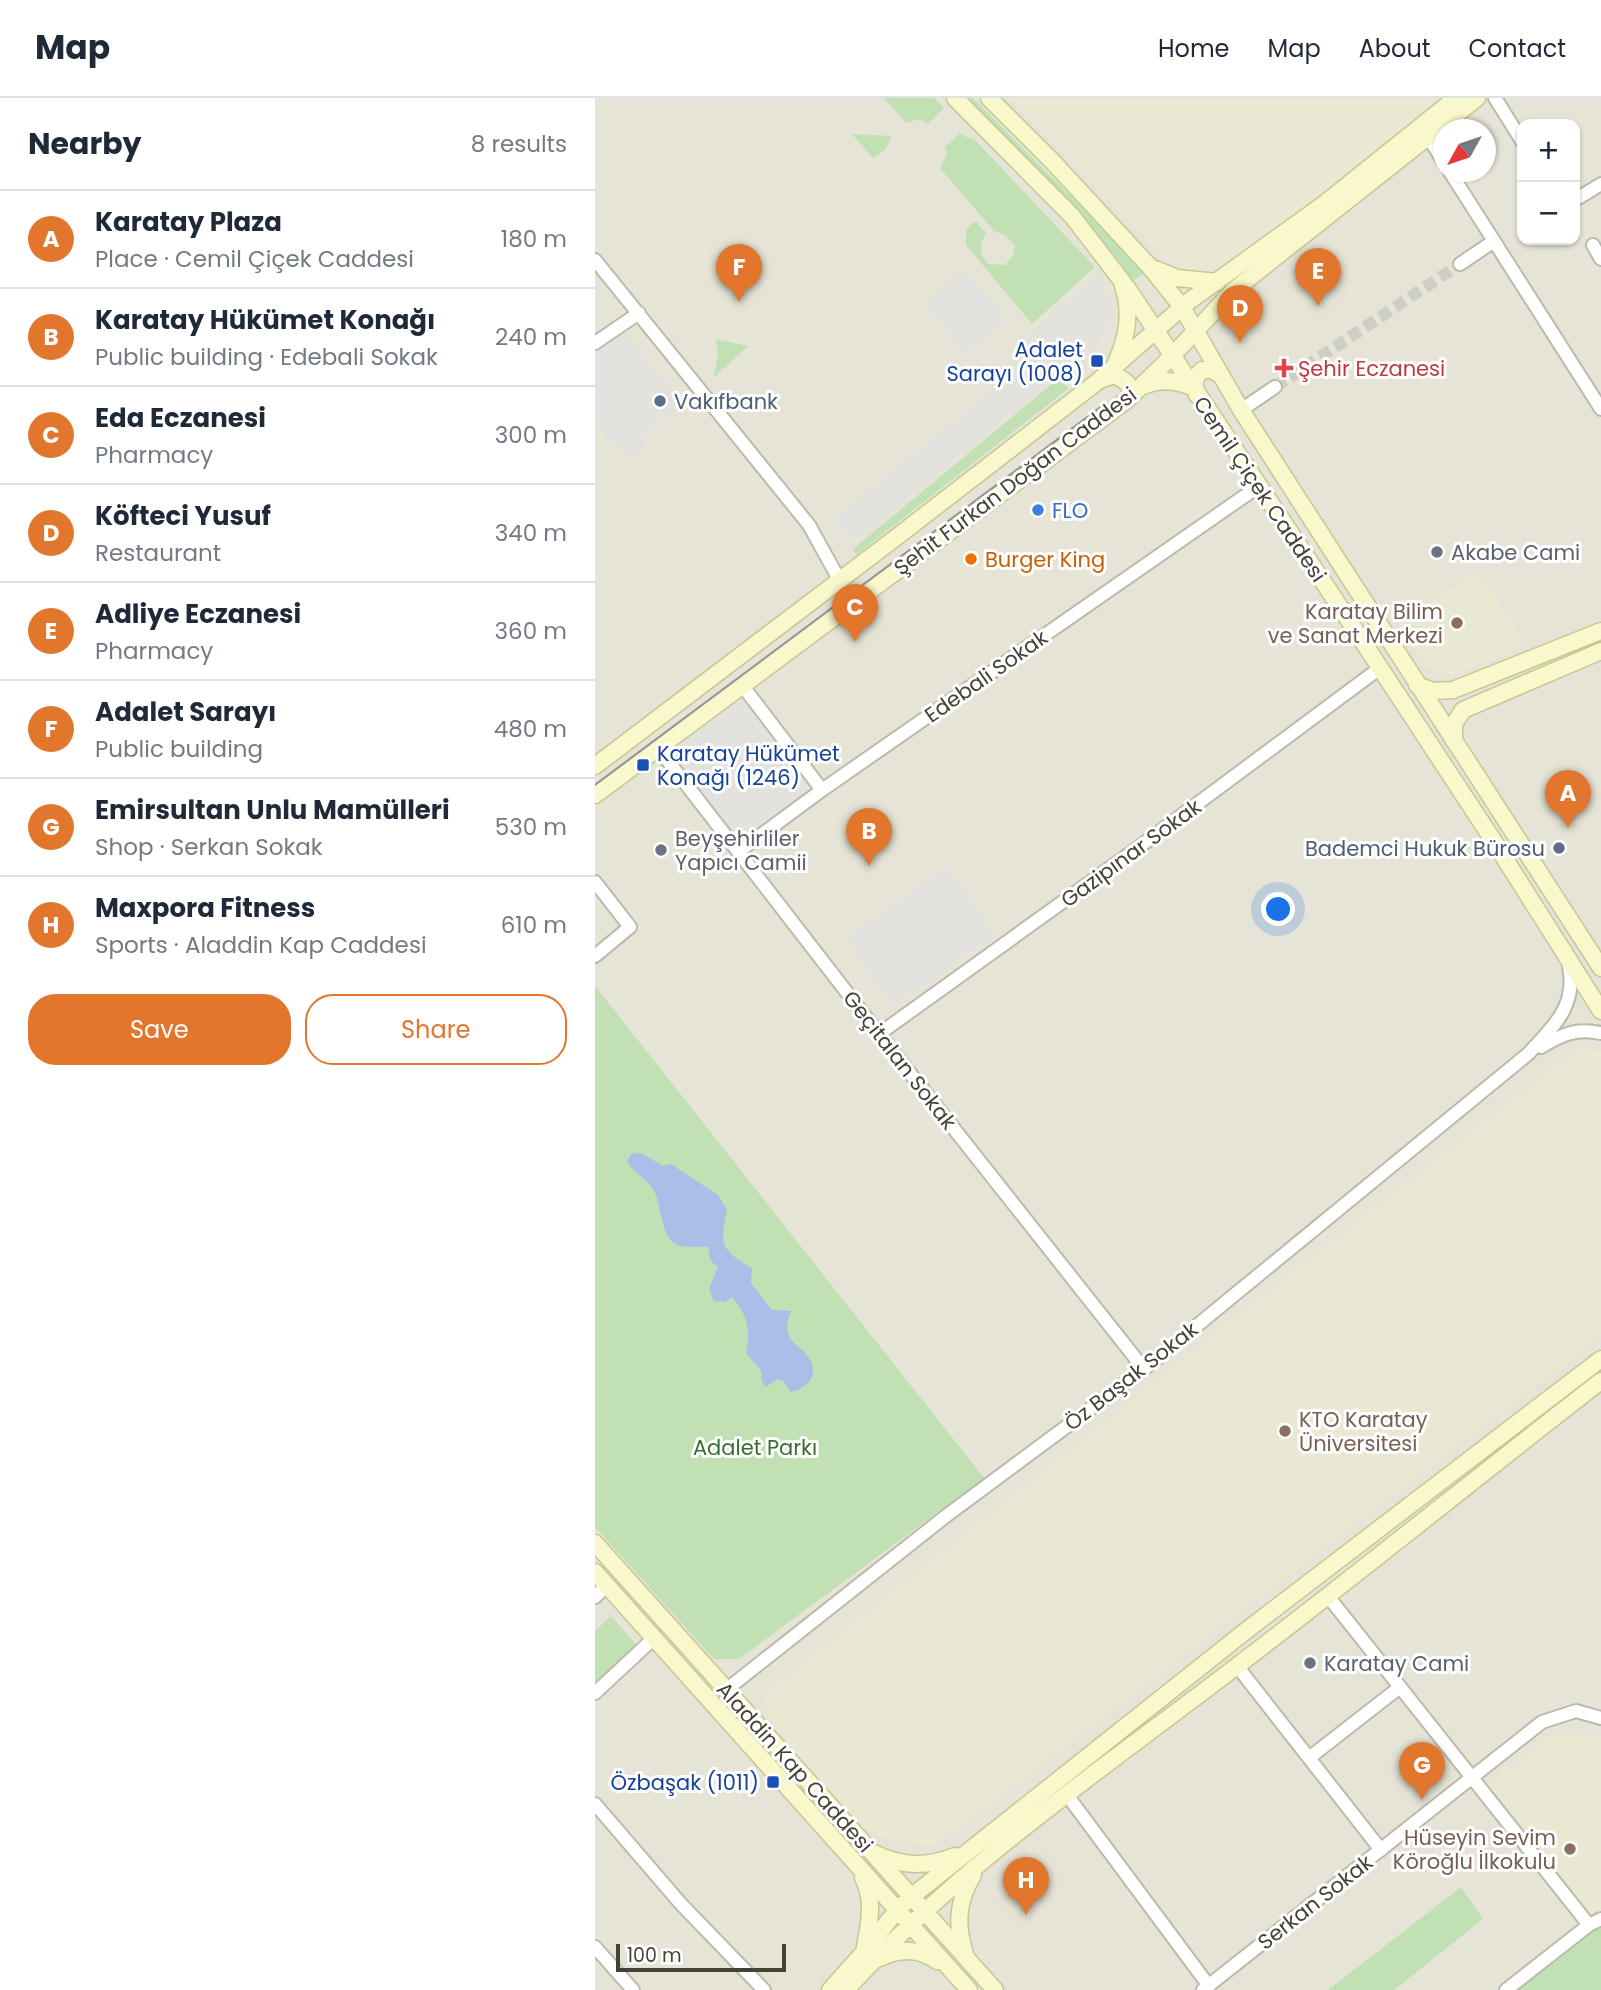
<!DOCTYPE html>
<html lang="en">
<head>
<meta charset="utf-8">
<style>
  body { margin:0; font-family:Poppins,sans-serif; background:#f6f6f7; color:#1f2937 }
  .controls { position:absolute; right:21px; top:21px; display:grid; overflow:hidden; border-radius:14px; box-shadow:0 2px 5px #0004 }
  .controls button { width:63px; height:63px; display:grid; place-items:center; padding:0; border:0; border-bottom:2px solid #e0e1e3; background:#fff; color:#1f2937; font:35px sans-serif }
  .compass { position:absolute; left:838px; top:21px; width:63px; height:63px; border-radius:50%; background:#fff; box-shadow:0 2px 5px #0004; rotate:230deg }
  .scale { position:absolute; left:21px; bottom:18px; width:170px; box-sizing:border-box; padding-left:7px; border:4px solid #444237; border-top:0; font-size:19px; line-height:24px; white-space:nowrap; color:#444237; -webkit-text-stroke:5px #fff; paint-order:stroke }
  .you { position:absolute; left:684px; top:812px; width:24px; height:24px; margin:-18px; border:5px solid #fff; border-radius:50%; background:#1a73e8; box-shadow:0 0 0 10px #1a73e833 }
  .badge { display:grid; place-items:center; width:46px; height:46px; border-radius:50%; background:#e2762d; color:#fff; font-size:23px; font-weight:700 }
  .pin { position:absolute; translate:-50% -58px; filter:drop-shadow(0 2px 4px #0008) }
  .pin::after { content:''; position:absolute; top:37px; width:24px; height:21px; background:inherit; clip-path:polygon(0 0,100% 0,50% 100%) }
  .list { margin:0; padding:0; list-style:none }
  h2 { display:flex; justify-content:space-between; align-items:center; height:91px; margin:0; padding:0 28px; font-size:30px }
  h2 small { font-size:23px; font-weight:400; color:#747a83 }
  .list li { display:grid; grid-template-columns:46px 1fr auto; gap:21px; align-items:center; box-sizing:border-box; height:98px; padding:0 28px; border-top:2px solid #e0e1e3 }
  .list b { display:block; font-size:26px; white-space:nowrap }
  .list p { margin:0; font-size:23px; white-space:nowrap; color:#747a83 }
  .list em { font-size:23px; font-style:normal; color:#747a83 }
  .actions { display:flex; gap:14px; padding:21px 28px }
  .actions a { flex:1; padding:16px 0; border:2px solid #e2762d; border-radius:28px; text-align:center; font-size:24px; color:#e2762d }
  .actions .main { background:#e2762d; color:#fff }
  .map { position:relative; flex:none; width:1006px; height:1892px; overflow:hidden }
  header { display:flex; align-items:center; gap:42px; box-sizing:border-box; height:98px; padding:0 35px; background:#fff; border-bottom:2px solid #e0e1e3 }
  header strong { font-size:33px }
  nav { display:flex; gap:38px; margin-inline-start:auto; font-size:24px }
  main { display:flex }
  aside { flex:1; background:#fff }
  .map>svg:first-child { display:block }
  .residential { fill:#e5e4d6; fill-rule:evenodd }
  .education { fill:#e9e8d2 }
  .green { fill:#c1e1b4 }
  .parking { fill:#e3e2de }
  .water { fill:#aabfe8 }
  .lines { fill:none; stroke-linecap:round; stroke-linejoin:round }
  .street-tunnel { stroke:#cecec4; stroke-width:12; stroke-dasharray:12 6; stroke-linecap:butt }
  .street-casing { stroke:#bcbaab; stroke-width:16 }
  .secondary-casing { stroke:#c6c697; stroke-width:19 }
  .street { stroke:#fff; stroke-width:12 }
  .secondary { stroke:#f8f8ca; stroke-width:16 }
  .tram { stroke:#959595; stroke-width:2 }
  .transit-dot { fill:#1a4fb4; stroke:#fff; stroke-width:2.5 }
  .health-dot { fill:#e0444e; stroke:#fff; stroke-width:2.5 }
  .service-dot { fill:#5c6f8a; stroke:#fff; stroke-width:2.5 }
  .shop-dot { fill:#3f7fe0; stroke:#fff; stroke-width:2.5 }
  .worship-dot { fill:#6b7280; stroke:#fff; stroke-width:2.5 }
  .food-dot { fill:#e8710a; stroke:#fff; stroke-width:2.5 }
  .education-dot { fill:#8d6e63; stroke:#fff; stroke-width:2.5 }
  .labels { text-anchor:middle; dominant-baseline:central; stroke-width:6; stroke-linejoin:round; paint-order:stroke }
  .transit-label { font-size:21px; fill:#164399; stroke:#fff; text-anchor:end }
  .health-label { font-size:21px; fill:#be3a42; stroke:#fff; text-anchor:start }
  .service-label { font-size:21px; fill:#4e5e75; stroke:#fff; text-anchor:start }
  .street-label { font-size:21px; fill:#444237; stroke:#fff }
  .shop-label { font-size:21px; fill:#366cbe; stroke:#fff; text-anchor:start }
  .worship-label { font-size:21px; fill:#5b616d; stroke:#fff; text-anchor:start }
  .food-label { font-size:21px; fill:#c56008; stroke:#fff; text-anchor:start }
  .education-label { font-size:21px; fill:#785e54; stroke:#fff; text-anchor:end }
  .park-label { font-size:21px; fill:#386f31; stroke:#fff }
</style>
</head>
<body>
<header>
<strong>Map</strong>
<nav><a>Home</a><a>Map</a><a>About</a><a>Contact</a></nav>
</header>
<main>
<aside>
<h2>Nearby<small>8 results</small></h2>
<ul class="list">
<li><span class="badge">A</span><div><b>Karatay Plaza</b><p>Place · Cemil Çiçek Caddesi</p></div><em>180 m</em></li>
<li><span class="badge">B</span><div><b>Karatay Hükümet Konağı</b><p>Public building · Edebali Sokak</p></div><em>240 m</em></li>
<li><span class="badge">C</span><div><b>Eda Eczanesi</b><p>Pharmacy</p></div><em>300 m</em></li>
<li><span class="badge">D</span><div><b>Köfteci Yusuf</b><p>Restaurant</p></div><em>340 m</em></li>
<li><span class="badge">E</span><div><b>Adliye Eczanesi</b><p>Pharmacy</p></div><em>360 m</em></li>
<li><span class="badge">F</span><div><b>Adalet Sarayı</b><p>Public building</p></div><em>480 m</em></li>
<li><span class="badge">G</span><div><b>Emirsultan Unlu Mamülleri</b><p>Shop · Serkan Sokak</p></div><em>530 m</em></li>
<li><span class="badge">H</span><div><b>Maxpora Fitness</b><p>Sports · Aladdin Kap Caddesi</p></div><em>610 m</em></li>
</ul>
<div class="actions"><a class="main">Save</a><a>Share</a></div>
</aside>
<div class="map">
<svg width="1006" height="1892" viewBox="0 0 1006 1892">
  <rect width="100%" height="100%" fill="#f1f1e7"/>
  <path class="residential" d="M0,0h1006v1892h-1006zM927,26h53v116h-53zM848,32h42v42h-42z"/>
  <path class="education" d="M413,0h436l-129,108 -102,64 -9,2 -24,-4 -14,-9z
    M877,478l12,4 38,58 -2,11 -67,26 -28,-8 -25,-39 3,-10z
    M986,950l20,4v284l-667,510 -61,-11 -53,-49 -51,-67 -5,-23 471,-378z
    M975,1635l31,5v174l-8,6 -104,-133 62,-48z"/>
  <path class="green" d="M289,0h50l10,10 -16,16 -9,-5 -13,4z
    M368,0h10l173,174 -14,9 -12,-19 -28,-33z
    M365,35l6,4 8,2 121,128 -63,57 -66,-79v-15l9,-9 11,12c-7,12 -7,20 2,31l17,1 8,-9 2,-10 -10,-11 -11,-4 -54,-63 7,-14 -2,-7z
    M257,36l40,2 -7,14 -12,8z
    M121,241l32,7 -34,31 4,-21z
    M463,281l11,9 -213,167 -3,-6z
    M0,888l389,492 -245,181h-25l-119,-132z
    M16,1518l29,33 -45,40v-58z
    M866,1789l22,32 -89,71h-66z
    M1006,1824v68h-87z"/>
  <path class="parking" d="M368,172l42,48 -39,34 -42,-48z
    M504,177l14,34 -15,34 -245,198 -20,-21 202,-162 8,-12 -11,-16z
    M29,235l56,69 -40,33 6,12 -17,14 -14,-23 -7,4 -13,-21v-68z
    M146,595l74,97 -74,56 -73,-98z
    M353,769l46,67 -101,71 -46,-66z"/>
  <path class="water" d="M37,1055l11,1 20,12 8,-2 47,31 9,15c-8,36 -5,40 25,58l-1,15 21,27 19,1c-3,7 -5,16 -3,23 4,10 14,14 19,21 14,18 2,34 -17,37l-6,-10 -7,-3 -11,8 -5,-7 1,-8 -16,-19c5,-22 1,-40 -14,-56l-7,5 -11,-1 -5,-12 9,-22c-8,-5 -10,-11 -9,-20 -9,-1 -19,1 -28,-1 -22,-5 -18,-41 -28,-57 -7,-11 -20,-16 -26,-28z"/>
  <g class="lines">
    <path class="street-tunnel" d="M680,289l185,-123"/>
    <g class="street-casing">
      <path id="street" d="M900,0l27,43
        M834,40l14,23
        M855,74l151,237
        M980,100l5,-1 21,-13
        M998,147l8,14
        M0,162l214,265 31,56
        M865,166l34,-23
        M0,245l44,-30
        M646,312l34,-23
        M147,587l80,105 437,-304
        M63,650l221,286 265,335
        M143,754l84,-62
        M0,784l35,45 -35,29
        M284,936l260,-187 241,-179
        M946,949c22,-13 35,-19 60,-14
        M732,1497l262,330
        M0,1499l12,-12
        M642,1568l144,184
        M131,1592l220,-174 198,-147 384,-315c26,-28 49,-48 41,-88
        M0,1595l59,-55
        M714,1660l91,-71
        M472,1697l142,191
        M0,1706l86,100 83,86
        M0,1849l38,43
        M608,1892l339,-268 34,-11 25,7
        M911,1892l83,-65 12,-6"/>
    </g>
    <g class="secondary-casing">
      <path id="secondary" d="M360,0l117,118 56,73 220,330 145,221 108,171
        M394,0l63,63 98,106 32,40 59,103 360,558
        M560,171l22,9 40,4
        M521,265c11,-25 16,-50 7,-77
        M505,282l14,-5c10,5 15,7 17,18l-4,7
        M548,288c18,-7 31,-6 49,1
        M602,297c-3,-11 -4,-16 5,-25h10l10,6
        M822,587l16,6 20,-1 148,-59
        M859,643v-17l9,-14 138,-59
        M0,668l303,-230 199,-154 91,-80 136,-98 132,-106
        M0,697l532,-395 45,-44 61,-65 244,-193
        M0,1445l400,447
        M0,1474l374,418
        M281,1756c27,13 51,13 79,2
        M268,1780c12,24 6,44 2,69
        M370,1856c-9,-29 -8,-52 8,-79
        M285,1860c20,-10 39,-10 57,3
        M235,1892l33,-37 34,-43 14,-13 336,-267 354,-271
        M251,1892c113,-124 255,-220 387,-321 124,-94 245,-193 368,-288"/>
    </g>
    <use href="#street" class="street"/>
    <use href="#secondary" class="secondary"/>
    <path class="tram" d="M0,687l511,-382"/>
  </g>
  <g class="transit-dot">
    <rect x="495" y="256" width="14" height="14" rx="3.5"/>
    <rect x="41" y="660" width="14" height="14" rx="3.5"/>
    <rect x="171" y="1677" width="14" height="14" rx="3.5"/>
  </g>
  <path class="health-dot" d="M685.5 259.5h7v7h7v7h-7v7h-7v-7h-7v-7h7z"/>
  <g class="service-dot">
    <circle cx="65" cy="303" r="7"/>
    <circle cx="964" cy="750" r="7"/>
  </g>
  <circle class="shop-dot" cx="443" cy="412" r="7"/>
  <g class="worship-dot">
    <circle cx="842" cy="454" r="7"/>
    <circle cx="66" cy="752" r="7"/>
    <circle cx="715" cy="1565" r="7"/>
  </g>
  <circle class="food-dot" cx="376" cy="461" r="7"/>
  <g class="education-dot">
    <circle cx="862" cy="525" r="7"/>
    <circle cx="690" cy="1333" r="7"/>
    <circle cx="975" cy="1751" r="7"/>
  </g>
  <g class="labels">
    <g class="transit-label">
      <text x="488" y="251">Adalet<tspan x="488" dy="24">Sarayı (1008)</tspan></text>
      <text x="62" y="655" text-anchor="start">Karatay Hükümet<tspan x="62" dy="24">Konağı (1246)</tspan></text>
      <text x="164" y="1684">Özbaşak (1011)</text>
    </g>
    <g class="health-label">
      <text x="703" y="270">Şehir Eczanesi</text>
    </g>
    <g class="service-label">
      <text x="79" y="303">Vakıfbank</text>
      <text x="950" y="750" text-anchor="end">Bademci Hukuk Bürosu</text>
    </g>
    <g class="street-label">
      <text transform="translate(420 383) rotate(-37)">Şehit Furkan Doğan Caddesi</text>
      <text transform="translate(665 391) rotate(56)">Cemil Çiçek Caddesi</text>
      <text transform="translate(391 578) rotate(-35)">Edebali Sokak</text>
      <text transform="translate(536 755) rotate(-36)">Gazipınar Sokak</text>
      <text transform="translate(305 962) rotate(52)">Geçitalan Sokak</text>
      <text transform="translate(536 1278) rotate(-38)">Öz Başak Sokak</text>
      <text transform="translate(200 1669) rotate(48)">Aladdin Kap Caddesi</text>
      <text transform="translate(720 1804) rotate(-38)">Serkan Sokak</text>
    </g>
    <g class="shop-label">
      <text x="457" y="412">FLO</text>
    </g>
    <g class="worship-label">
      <text x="856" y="454">Akabe Cami</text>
      <text x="80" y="740">Beyşehirliler<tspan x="80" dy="24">Yapıcı Camii</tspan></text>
      <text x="729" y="1565">Karatay Cami</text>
    </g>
    <g class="food-label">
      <text x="390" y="461">Burger King</text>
    </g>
    <g class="education-label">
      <text x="848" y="513">Karatay Bilim<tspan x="848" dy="24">ve Sanat Merkezi</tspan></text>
      <text x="704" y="1321" text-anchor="start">KTO Karatay<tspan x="704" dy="24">Üniversitesi</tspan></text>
      <text x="961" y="1739">Hüseyin Sevim<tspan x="961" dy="24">Köroğlu İlkokulu</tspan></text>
    </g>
    <g class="park-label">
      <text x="160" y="1349">Adalet Parkı</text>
    </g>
  </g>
</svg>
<div class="controls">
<button>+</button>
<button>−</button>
</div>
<svg class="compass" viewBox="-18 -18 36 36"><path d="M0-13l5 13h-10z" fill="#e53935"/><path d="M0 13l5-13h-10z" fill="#747a83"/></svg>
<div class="scale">100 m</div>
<div class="you"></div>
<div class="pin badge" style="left:973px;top:730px">A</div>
<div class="pin badge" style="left:274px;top:768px">B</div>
<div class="pin badge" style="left:260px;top:544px">C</div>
<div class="pin badge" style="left:645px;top:245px">D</div>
<div class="pin badge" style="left:723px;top:208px">E</div>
<div class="pin badge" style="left:144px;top:204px">F</div>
<div class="pin badge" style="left:827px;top:1702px">G</div>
<div class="pin badge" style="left:431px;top:1817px">H</div>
</div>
</main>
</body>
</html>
